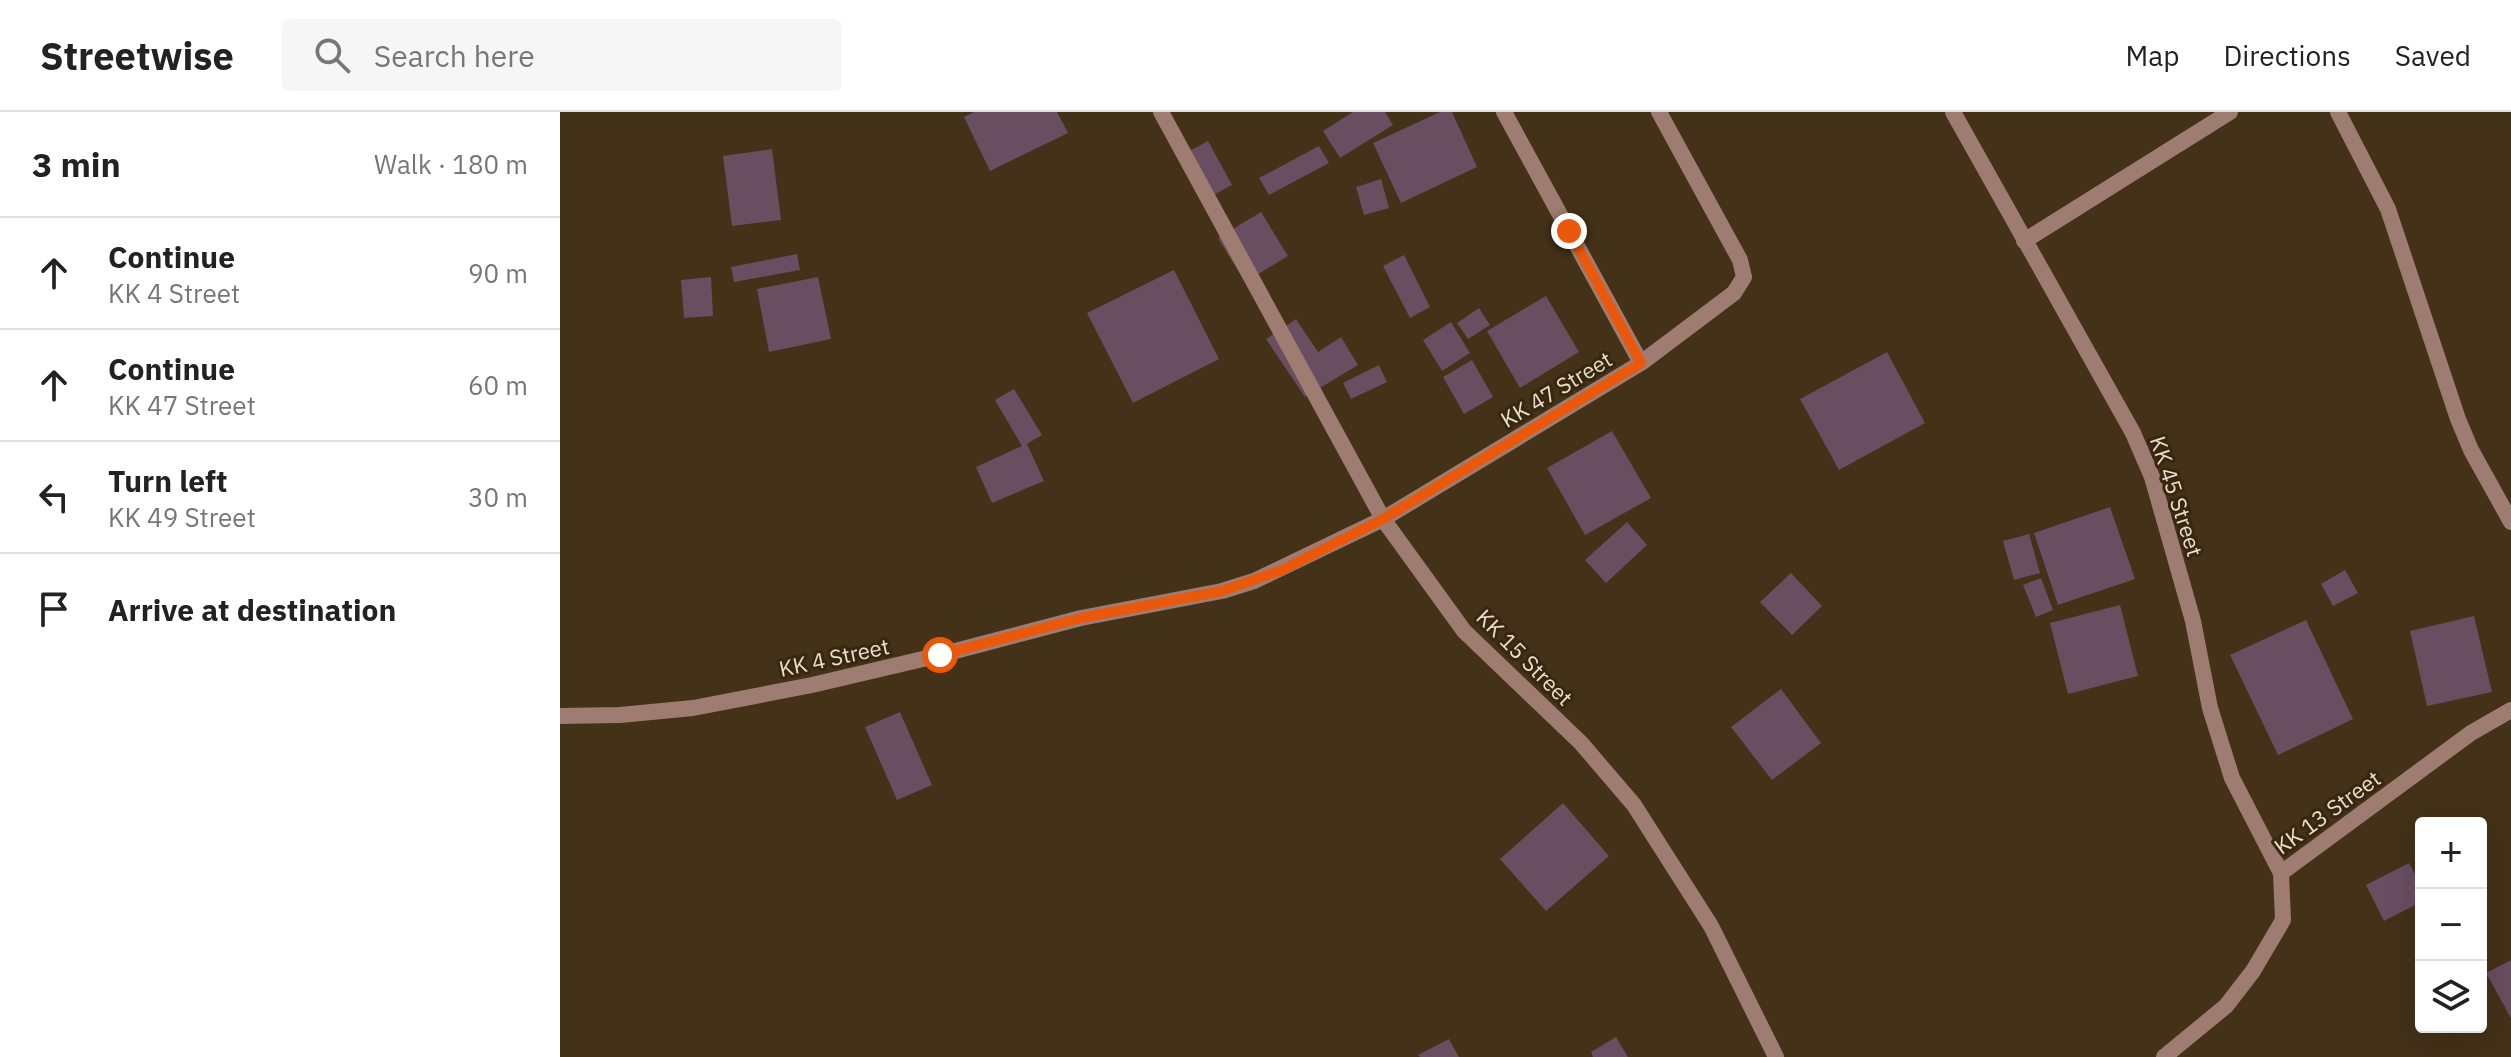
<!DOCTYPE html>
<html lang="en">
<head>
<meta charset="utf-8">
<style>
  body { margin:0; font-family:"IBM Plex Sans",sans-serif; background:#f6f6f6; color:#222 }
  .controls { position:absolute; right:24px; bottom:24px; display:grid; overflow:hidden; border-radius:8px; box-shadow:0 8px 32px #0002 }
  .controls button { width:72px; height:72px; display:grid; place-items:center; padding:0; border:0; border-bottom:2px solid #e0e0e0; background:#fff; color:#222; font:40px sans-serif }
  .stop { position:absolute; width:24px; height:24px; margin:-18px; border:6px solid #ea580c; border-radius:50%; background:#fff }
  .stop.end { background:#ea580c; border-color:#fff; box-shadow:0 2px 8px #0008 }
  .list { margin:0; padding:0; list-style:none }
  h2 { display:flex; justify-content:space-between; align-items:center; height:104px; margin:0; padding:0 32px; font-size:34px }
  h2 small { font-size:26px; font-weight:400; color:#767676 }
  .list li { display:grid; grid-template-columns:52px 1fr auto; gap:24px; align-items:center; box-sizing:border-box; height:112px; padding:0 32px; border-top:2px solid #e0e0e0 }
  .list b { display:block; font-size:30px; white-space:nowrap }
  .list p { margin:0; font-size:26px; white-space:nowrap; color:#767676 }
  .list em { font-size:26px; font-style:normal; color:#767676 }
  .icon { flex:none; width:44px; height:44px; fill:none; stroke:currentColor; stroke-width:2; stroke-linecap:round; stroke-linejoin:round }
  .map { position:relative; flex:none; width:1951px; height:945px; overflow:hidden }
  header { display:flex; align-items:center; gap:48px; box-sizing:border-box; height:112px; padding:0 40px; background:#fff; border-bottom:2px solid #e0e0e0 }
  header strong { font-size:38px }
  nav { display:flex; gap:44px; margin-inline-start:auto; font-size:28px }
  .search { width:560px; height:72px; background:#f6f6f6; display:flex; align-items:center; gap:20px; box-sizing:border-box; padding:0 28px; border-radius:8px; color:#767676; font-size:30px }
  main { display:flex }
  aside { flex:1; background:#fff }
  .map>svg:first-child { display:block }
  .building { fill:#694d60 }
  .lines { fill:none; stroke-linecap:round; stroke-linejoin:round }
  .street { stroke:#9e7c72; stroke-width:16 }
  .route { stroke:#ea580c; stroke-width:10 }
  .labels { text-anchor:middle; dominant-baseline:central; stroke-width:6; stroke-linejoin:round; paint-order:stroke }
  .street-label { font-size:22px; fill:#e9decf; stroke:#38270e }
</style>
</head>
<body>
<header>
<strong>Streetwise</strong>
<div class="search"><svg class="icon" aria-label="search" viewBox="0 0 24 24"><circle cx="10" cy="10" r="6"/><path d="M15 15l6 6"/></svg>Search here</div>
<nav><a>Map</a><a>Directions</a><a>Saved</a></nav>
</header>
<main>
<aside>
<h2>3 min<small>Walk · 180 m</small></h2>
<ul class="list">
<li><svg class="icon" aria-label="ahead" viewBox="0 0 24 24"><path d="M12 20V5M6 11l6-6 6 6"/></svg><div><b>Continue</b><p>KK 4 Street</p></div><em>90 m</em></li>
<li><svg class="icon" aria-label="ahead" viewBox="0 0 24 24"><path d="M12 20V5M6 11l6-6 6 6"/></svg><div><b>Continue</b><p>KK 47 Street</p></div><em>60 m</em></li>
<li><svg class="icon" aria-label="left" viewBox="0 0 24 24"><path d="M17 20v-9H6M10 6l-5 5 5 5"/></svg><div><b>Turn left</b><p>KK 49 Street</p></div><em>30 m</em></li>
<li><svg class="icon" aria-label="arrive" viewBox="0 0 24 24"><path d="M6 21V4h12l-3 4 3 4H6"/></svg><div><b>Arrive at destination</b></div></li>
</ul>
</aside>
<div class="map">
<svg width="1951" height="945" viewBox="0 0 1951 945">
  <rect width="100%" height="100%" fill="#433118"/>
  <path class="building" d="M414,0h83l11,21 -78,38 -26,-54z
    M793,0h32l8,13 -53,33 -17,-27z
    M880,0h12l25,55 -76,36 -28,-60z
    M648,29l24,44 -28,15 -24,-44z
    M759,34l10,17 -60,32 -10,-17z
    M212,37l9,71 -49,6 -9,-70z
    M821,67l8,29 -25,7 -8,-28z
    M701,100l27,44 -43,26 -27,-44z
    M237,142l3,16 -66,12 -3,-15z
    M844,143l26,52 -20,11 -27,-52z
    M614,158l45,89 -86,44 -46,-90z
    M151,165l2,39 -29,2 -3,-38z
    M258,165l13,62 -62,13 -12,-63z
    M986,184l33,56 -59,36 -33,-57z
    M919,196l11,17 -22,14 -11,-16z
    M736,207l22,33 23,-15 17,28 -53,32 -39,-58z
    M891,210l19,31 -28,18 -19,-31z
    M1327,240l38,71 -86,47 -39,-71z
    M912,248l21,37 -29,17 -21,-37z
    M819,253l8,17 -36,17 -8,-16z
    M454,277l28,46 -15,9 17,37 -52,22 -16,-36 46,-21 -27,-46z
    M1052,319l39,67 -66,37 -38,-67z
    M1550,395l25,72 -77,26 -24,-72z
    M1067,410l20,23 -41,38 -21,-23z
    M1469,422l11,39 -26,7 -11,-39z
    M1785,458l13,23 -25,13 -12,-22z
    M1231,461l31,33 -30,29 -32,-33z
    M1481,466l12,32 -17,7 -13,-32z
    M1560,493l18,71 -70,18 -18,-71z
    M1914,504l18,76 -65,14 -17,-75z
    M1746,508l47,99 -75,36 -48,-100z
    M1221,577l40,54 -49,37 -41,-53z
    M340,600l32,73 -35,15 -32,-73z
    M1003,691l46,53 -63,55 -46,-52z
    M1849,751l12,23v16l-37,19 -18,-36z
    M1951,848v58l-25,-45z
    M1056,925l12,20h-35l-2,-5z
    M889,927l10,18h-39l-2,-2z"/>
  <g class="lines">
    <path class="street" d="M601,0l222,407 81,112 117,112 53,62 77,121 65,131
      M944,0l137,251
      M1393,0l180,321 19,44 41,144 17,87 22,70 49,95
      M1778,0l50,97 70,210 13,31 40,72
      M1464,129l206,-129
      M0,604l60,-1 73,-7 119,-23 128,-30 141,-37 141,-27 32,-10 129,-62 258,-156 93,-70 10,-16 -4,-17 -81,-148
      M1604,945l62,-51 27,-35 30,-51 -2,-47 190,-140 40,-23"/>
  </g>
  <g class="lines">
    <path class="route" d="M380,543l141,-37 141,-27 60,-21 101,-51 258,-156 -72,-132"/>
  </g>
  <g class="labels">
    <g class="street-label">
      <text transform="translate(996 277) rotate(-31)">KK 47 Street</text>
      <text transform="translate(1617 384) rotate(72)">KK 45 Street</text>
      <text transform="translate(274 545) rotate(-12)">KK 4 Street</text>
      <text transform="translate(965 545) rotate(45)">KK 15 Street</text>
      <text transform="translate(1767 700) rotate(-36)">KK 13 Street</text>
    </g>
  </g>
</svg>
<div class="controls">
<button>+</button>
<button>−</button>
<button><svg class="icon" aria-label="layers" viewBox="0 0 24 24"><path d="M12 4l9 5-9 5-9-5zM3 14l9 5 9-5"/></svg></button>
</div>
<div class="stop" style="left:380px;top:543px"></div>
<div class="stop end" style="left:1009px;top:119px"></div>
</div>
</main>
</body>
</html>
